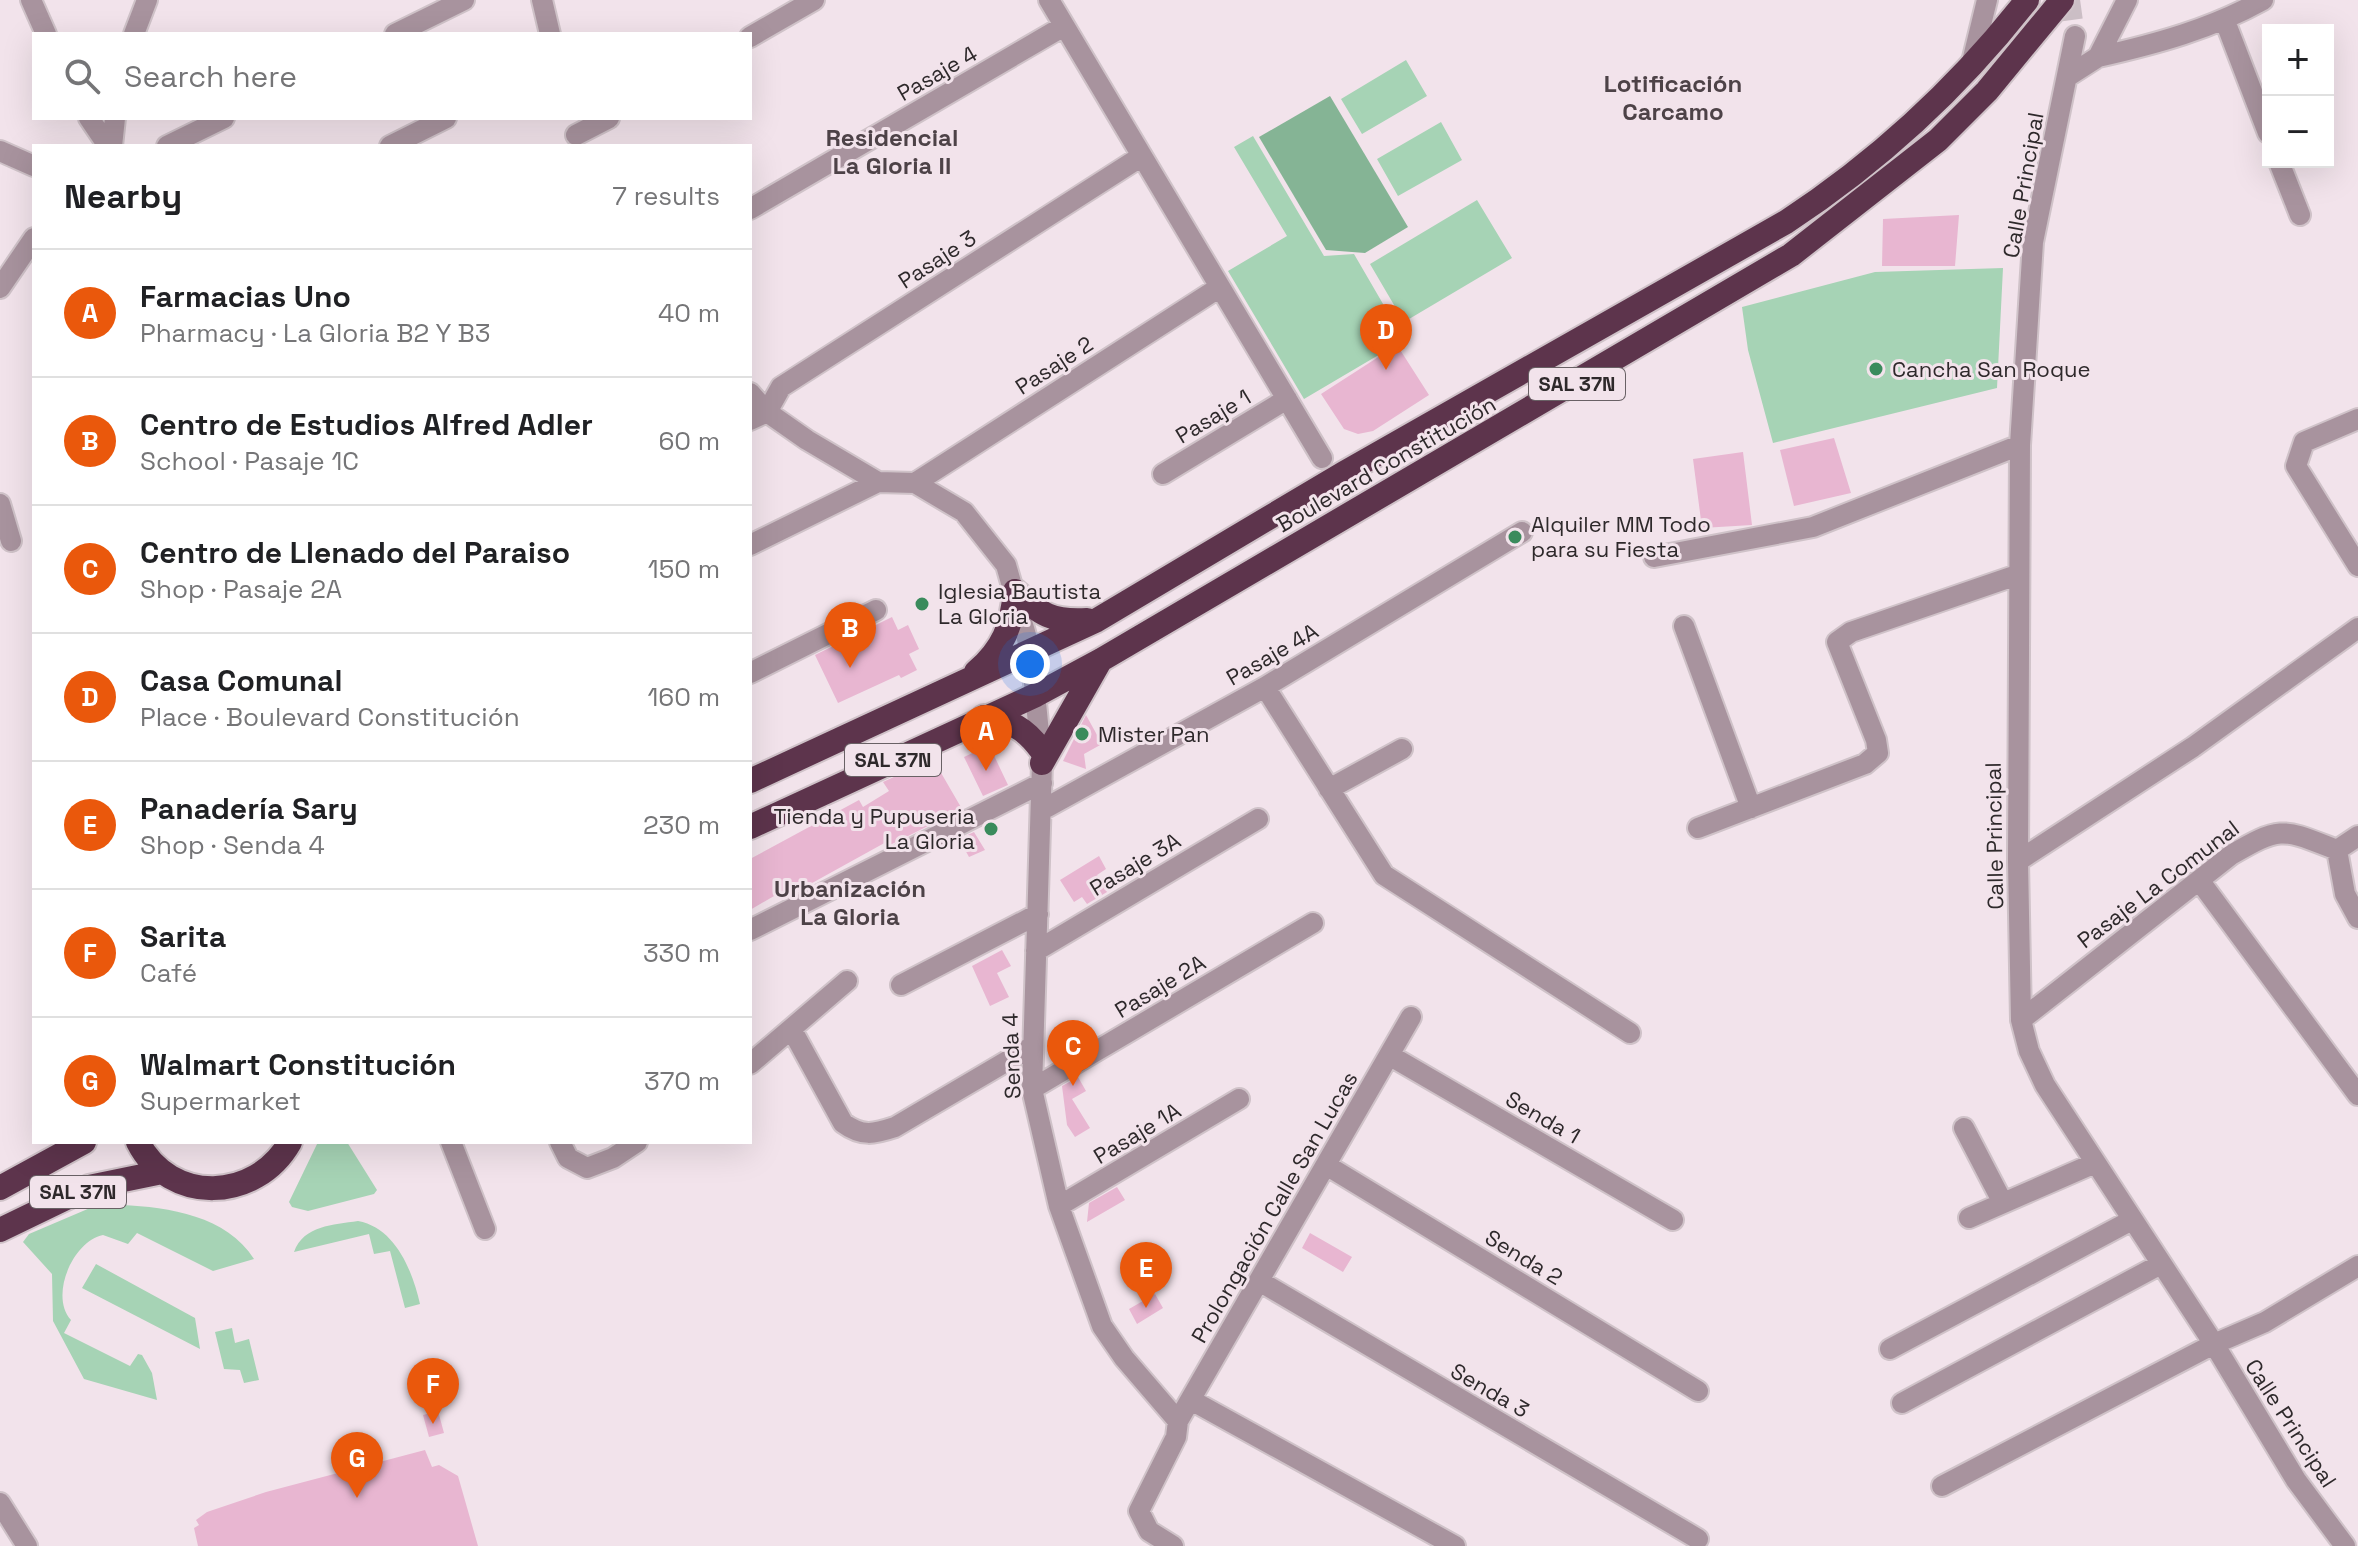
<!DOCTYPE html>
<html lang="en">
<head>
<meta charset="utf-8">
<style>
  body { margin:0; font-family:"Space Grotesk",sans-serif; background:#f6f6f6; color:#202124 }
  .controls { position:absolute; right:24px; top:24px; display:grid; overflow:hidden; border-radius:0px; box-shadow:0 8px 32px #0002 }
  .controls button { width:72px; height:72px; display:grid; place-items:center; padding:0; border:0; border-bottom:2px solid #e0e0e0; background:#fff; color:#202124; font:40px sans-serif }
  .you { position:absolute; left:1030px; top:664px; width:28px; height:28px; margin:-20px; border:6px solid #fff; border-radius:50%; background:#1a73e8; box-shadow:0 0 0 12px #1a73e833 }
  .badge { display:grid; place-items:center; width:52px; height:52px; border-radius:50%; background:#ea580c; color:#fff; font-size:26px; font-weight:700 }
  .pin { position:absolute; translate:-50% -66px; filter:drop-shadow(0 2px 4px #0008) }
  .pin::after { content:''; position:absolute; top:42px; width:28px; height:24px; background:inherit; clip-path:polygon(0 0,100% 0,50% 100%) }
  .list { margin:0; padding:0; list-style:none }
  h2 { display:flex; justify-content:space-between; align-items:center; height:104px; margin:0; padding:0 32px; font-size:34px }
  h2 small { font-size:26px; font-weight:400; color:#757577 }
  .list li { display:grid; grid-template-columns:52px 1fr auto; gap:24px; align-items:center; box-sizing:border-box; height:128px; padding:0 32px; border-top:2px solid #e0e0e0 }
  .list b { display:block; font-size:30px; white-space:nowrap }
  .list p { margin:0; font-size:26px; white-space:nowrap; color:#757577 }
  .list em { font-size:26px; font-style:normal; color:#757577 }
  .icon { flex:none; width:44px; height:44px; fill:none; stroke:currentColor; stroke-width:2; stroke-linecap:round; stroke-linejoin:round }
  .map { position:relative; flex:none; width:2358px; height:1546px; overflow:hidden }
  .search { position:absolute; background:#fff; box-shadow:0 8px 32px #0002; left:32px; top:32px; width:720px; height:88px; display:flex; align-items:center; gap:20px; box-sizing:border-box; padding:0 28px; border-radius:0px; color:#757577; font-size:30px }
  .panel { position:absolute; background:#fff; box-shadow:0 8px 32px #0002; left:32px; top:144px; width:720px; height:1000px; border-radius:0px }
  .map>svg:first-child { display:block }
  .green { fill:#a6d3b5 }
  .water { fill:#85b495 }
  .building { fill:#e8b6d1 }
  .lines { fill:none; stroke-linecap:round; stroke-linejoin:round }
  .minor-tunnel { stroke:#cbbec5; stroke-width:20; stroke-dasharray:20 10; stroke-linecap:butt }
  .minor-casing { stroke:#cfc2c8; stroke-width:24 }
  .highway-casing { stroke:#cfc2c8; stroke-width:28 }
  .minor { stroke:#a8939e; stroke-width:20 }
  .highway { stroke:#5d344c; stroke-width:24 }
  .poi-dot { fill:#3a8b5c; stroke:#f2e3eb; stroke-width:3 }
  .labels { text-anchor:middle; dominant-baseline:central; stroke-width:6; stroke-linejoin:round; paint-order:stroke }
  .shield { fill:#f2e3eb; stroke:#696165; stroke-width:2 }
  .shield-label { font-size:20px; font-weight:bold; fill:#2e292b }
  .street-label { font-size:22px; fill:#2e292b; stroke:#f2e3eb }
  .poi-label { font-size:22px; fill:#2e292b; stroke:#f2e3eb; text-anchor:start }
  .neighbourhood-label { font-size:24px; font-weight:bold; fill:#4d4247; stroke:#f2e3eb }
</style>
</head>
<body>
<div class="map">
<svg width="2358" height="1546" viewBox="0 0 2358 1546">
  <rect width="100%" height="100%" fill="#f2e3eb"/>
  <path class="green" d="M1406,60l21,36 -65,38 -21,-35z
    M1441,122l21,38 -64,36 -21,-37z
    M1253,136l71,120 30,-2 50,86 -100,59 -76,-128 59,-35 -53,-89z
    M1477,200l35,58 -108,64 -34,-58z
    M2003,268l-6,120 -224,55 -25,-93 -6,-43 133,-35z
    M318,1142h29l30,48 -3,4 -66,17 -16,-4 -3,-5z
    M122,1205c47,2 105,11 132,54l-41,12 -76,-38 -9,11 -25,-9c-30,6 -54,61 -32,85l-7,13 66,33 8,-12 4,1 10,18 5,27 -73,-21 -31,-58 -1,-47 -29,-32 6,-8 61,-26z
    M358,1221c37,7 54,48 62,83l-15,4 -15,-57 -16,3 -5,-20 -75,18c10,-27 39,-27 64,-31z
    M96,1264l99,54 5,31 -118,-61z
    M232,1328l3,15 14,-4 10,41 -15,3 -4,-13 -16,-1 -9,-37z"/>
  <path class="water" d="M1330,96l78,131 -43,26 -39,-3 -67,-113z"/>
  <path class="building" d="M1959,215l-4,51h-73l1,-47z
    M1397,345l32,50 -56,36 -15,3 -14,-5 -23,-35z
    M1834,438l17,55 -57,13 -14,-56z
    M1743,452l9,73 -50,3 -9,-69z
    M892,617l6,13 10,-5 11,24 -10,5 8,16 -16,8 -2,-3 -61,28 -23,-48z
    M1086,715l16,29 -18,10 2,15 -23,-8z
    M989,745l19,40 -25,11 -19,-39z
    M933,759l29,50 -72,36 -2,-4 -103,57 -4,-6 -31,18v-51l109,-59 4,7 26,-16 -6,-9z
    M974,832l11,18 -16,7 -10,-18z
    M1099,856l7,13 -9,6 10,17 -20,12 -5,-7 -8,5 -14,-22z
    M1002,950l9,16 -14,7 12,24 -19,9 -18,-40z
    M1078,1077l8,14 -14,8 18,29 -15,9 -8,-12 -5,-39z
    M1117,1187l8,13 -38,22 2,-19z
    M1310,1233l42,24 -9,15 -41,-24z
    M1155,1294l8,14 -26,16 -8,-15z
    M438,1411l6,22 -15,4 -6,-22z
    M425,1450l7,17 7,-2 19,11 20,70h-280l-4,-18 5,-3 -3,-5 11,-8 59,-20z"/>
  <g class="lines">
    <path class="minor-tunnel" d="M2070,0l5,36"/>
    <g class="minor-casing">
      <path id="minor" d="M31,0l15,34
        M542,0l8,34
        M1049,0l273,458
        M2225,21l43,112
        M134,34l13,-34
        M395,34l69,-34
        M2075,36l-42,206 -13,203 -2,416 3,159 8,31 16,34 169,259 82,136 49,66
        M750,37l64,-37
        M2098,57c58,-13 113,-28 165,-57
        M1971,66l16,-66
        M2070,75l28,-18 29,-57
        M89,118l19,28
        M576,135l33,-17
        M112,146l3,-28
        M167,146l57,-28
        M390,146l56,-28
        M0,151l34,15
        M2279,162l21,53
        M750,209l314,-183
        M0,288l34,-50
        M750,393l17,19 40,28 71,42 37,1 49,29 42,53 25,88 11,110 -10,326 27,117 43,120 22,32 54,63
        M2358,419l-54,23 -8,24 62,100
        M750,420l17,-8 14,-25 361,-231
        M1163,474l124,-75
        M915,483l305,-196
        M0,504l11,37
        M750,545l128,-63
        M1654,557l159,-30 207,-82
        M1684,626l67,182
        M750,673l126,-63
        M1265,687l119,188 246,158
        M1329,789l73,-40
        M1042,810l223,-123 257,-155
        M1698,828l167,-64 13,-11 -2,-13 -39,-98 14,-10 166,-57
        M2337,850l8,44 13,24
        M2337,850l21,-14
        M2018,861l175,-114 165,-119
        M2199,880l159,215
        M750,930l292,-147
        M1036,951l222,-132
        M901,985l137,-71
        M2021,1020l210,-165c51,-30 52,-26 106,-5
        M792,1030l51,93c19,14 31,11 52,4l136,-80
        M1389,1055l284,165
        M750,1064l97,-83
        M1032,1089l281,-166
        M1964,1128l39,75
        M451,1142l34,87
        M560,1142l8,16 19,10 26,-10 24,-16
        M1326,1165l372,226
        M1059,1206l180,-107
        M1969,1218l126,-55
        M1259,1281l439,258
        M1890,1349l242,-129
        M1191,1400l264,146
        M1902,1403l259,-139
        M1942,1486l272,-142 51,-22 93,-56
        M0,1503l27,43
        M1173,1546l-24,-15 -10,-20 37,-74 2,-16 233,-404"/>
    </g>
    <g class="highway-casing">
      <path id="highway" d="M1015,591c27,24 36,31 72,29
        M976,672c27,-23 36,-46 39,-81
        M984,717c27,4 41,11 57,33
        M1042,763l58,-102
        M750,781l347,-161 247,-147 442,-251c93,-61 173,-135 241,-222
        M750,827l286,-132 65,-35 690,-405 147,-115 49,-49 75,-91
        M138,1142c32,63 118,60 152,0
        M0,1188l84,-46
        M0,1230l89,-43 73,-15"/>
    </g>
    <use href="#minor" class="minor"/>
    <use href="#highway" class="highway"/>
  </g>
  <g class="poi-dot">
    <circle cx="1876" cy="369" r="8"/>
    <circle cx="1515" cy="537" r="8"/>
    <circle cx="922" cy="604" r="8"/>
    <circle cx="1082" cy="734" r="8"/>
    <circle cx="991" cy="829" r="8"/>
  </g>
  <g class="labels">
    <g class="shield">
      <rect x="1529" y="368" width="96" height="32" rx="6"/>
      <rect x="845" y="744" width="96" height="32" rx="6"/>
      <rect x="30" y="1176" width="96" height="32" rx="6"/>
    </g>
    <g class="shield-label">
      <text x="1577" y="384">SAL 37N</text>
      <text x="893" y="760">SAL 37N</text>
      <text x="78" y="1192">SAL 37N</text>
    </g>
    <g class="street-label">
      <text transform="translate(937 73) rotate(-30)">Pasaje 4</text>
      <text transform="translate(2023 185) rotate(-80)">Calle Principal</text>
      <text transform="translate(937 259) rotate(-33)">Pasaje 3</text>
      <text transform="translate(1054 365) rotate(-33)">Pasaje 2</text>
      <text transform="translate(1213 416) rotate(-31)">Pasaje 1</text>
      <text transform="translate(1386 464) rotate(-30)">Boulevard Constitución</text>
      <text transform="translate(1272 654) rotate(-30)">Pasaje 4A</text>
      <text transform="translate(1994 836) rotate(-91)">Calle Principal</text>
      <text transform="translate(1135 864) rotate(-31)">Pasaje 3A</text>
      <text transform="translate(2158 884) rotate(-37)">Pasaje La Comunal</text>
      <text transform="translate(1160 986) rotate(-31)">Pasaje 2A</text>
      <text transform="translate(1011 1056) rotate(-92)">Senda 4</text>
      <text transform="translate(1543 1117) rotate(30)">Senda 1</text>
      <text transform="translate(1137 1133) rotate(-31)">Pasaje 1A</text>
      <text transform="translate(1274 1207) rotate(-60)">Prolongación Calle San Lucas</text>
      <text transform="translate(1524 1257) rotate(31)">Senda 2</text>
      <text transform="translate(1490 1390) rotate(30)">Senda 3</text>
      <text transform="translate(2291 1423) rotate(57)">Calle Principal</text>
    </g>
    <g class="poi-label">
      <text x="1892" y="369">Cancha San Roque</text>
      <text x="1531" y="524">Alquiler MM Todo<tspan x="1531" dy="25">para su Fiesta</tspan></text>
      <text x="938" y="591">Iglesia Bautista<tspan x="938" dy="25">La Gloria</tspan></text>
      <text x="1098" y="734">Mister Pan</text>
      <text x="975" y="816" text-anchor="end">Tienda y Pupuseria<tspan x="975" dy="25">La Gloria</tspan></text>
    </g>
    <g class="neighbourhood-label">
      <text x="1673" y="83">Lotificación<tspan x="1673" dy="28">Carcamo</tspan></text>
      <text x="892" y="137">Residencial<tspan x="892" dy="28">La Gloria II</tspan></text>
      <text x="850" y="888">Urbanización<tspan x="850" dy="28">La Gloria</tspan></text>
    </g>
  </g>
</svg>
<div class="controls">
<button>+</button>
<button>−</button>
</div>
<div class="you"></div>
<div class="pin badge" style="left:986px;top:771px">A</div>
<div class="pin badge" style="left:850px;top:668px">B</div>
<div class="pin badge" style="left:1073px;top:1086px">C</div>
<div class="pin badge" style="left:1386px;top:370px">D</div>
<div class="pin badge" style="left:1146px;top:1308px">E</div>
<div class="pin badge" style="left:433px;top:1424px">F</div>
<div class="pin badge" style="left:357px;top:1498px">G</div>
<div class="search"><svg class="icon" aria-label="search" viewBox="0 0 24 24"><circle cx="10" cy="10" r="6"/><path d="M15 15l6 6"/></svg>Search here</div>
<section class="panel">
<h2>Nearby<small>7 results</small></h2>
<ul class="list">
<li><span class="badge">A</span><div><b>Farmacias Uno</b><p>Pharmacy · La Gloria B2 Y B3</p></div><em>40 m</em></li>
<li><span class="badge">B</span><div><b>Centro de Estudios Alfred Adler</b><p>School · Pasaje 1C</p></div><em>60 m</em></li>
<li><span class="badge">C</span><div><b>Centro de Llenado del Paraiso</b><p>Shop · Pasaje 2A</p></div><em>150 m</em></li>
<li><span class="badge">D</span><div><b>Casa Comunal</b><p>Place · Boulevard Constitución</p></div><em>160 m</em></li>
<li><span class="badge">E</span><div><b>Panadería Sary</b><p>Shop · Senda 4</p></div><em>230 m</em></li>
<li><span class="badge">F</span><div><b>Sarita</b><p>Café</p></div><em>330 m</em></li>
<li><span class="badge">G</span><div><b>Walmart Constitución</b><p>Supermarket</p></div><em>370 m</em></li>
</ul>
</section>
</div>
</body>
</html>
